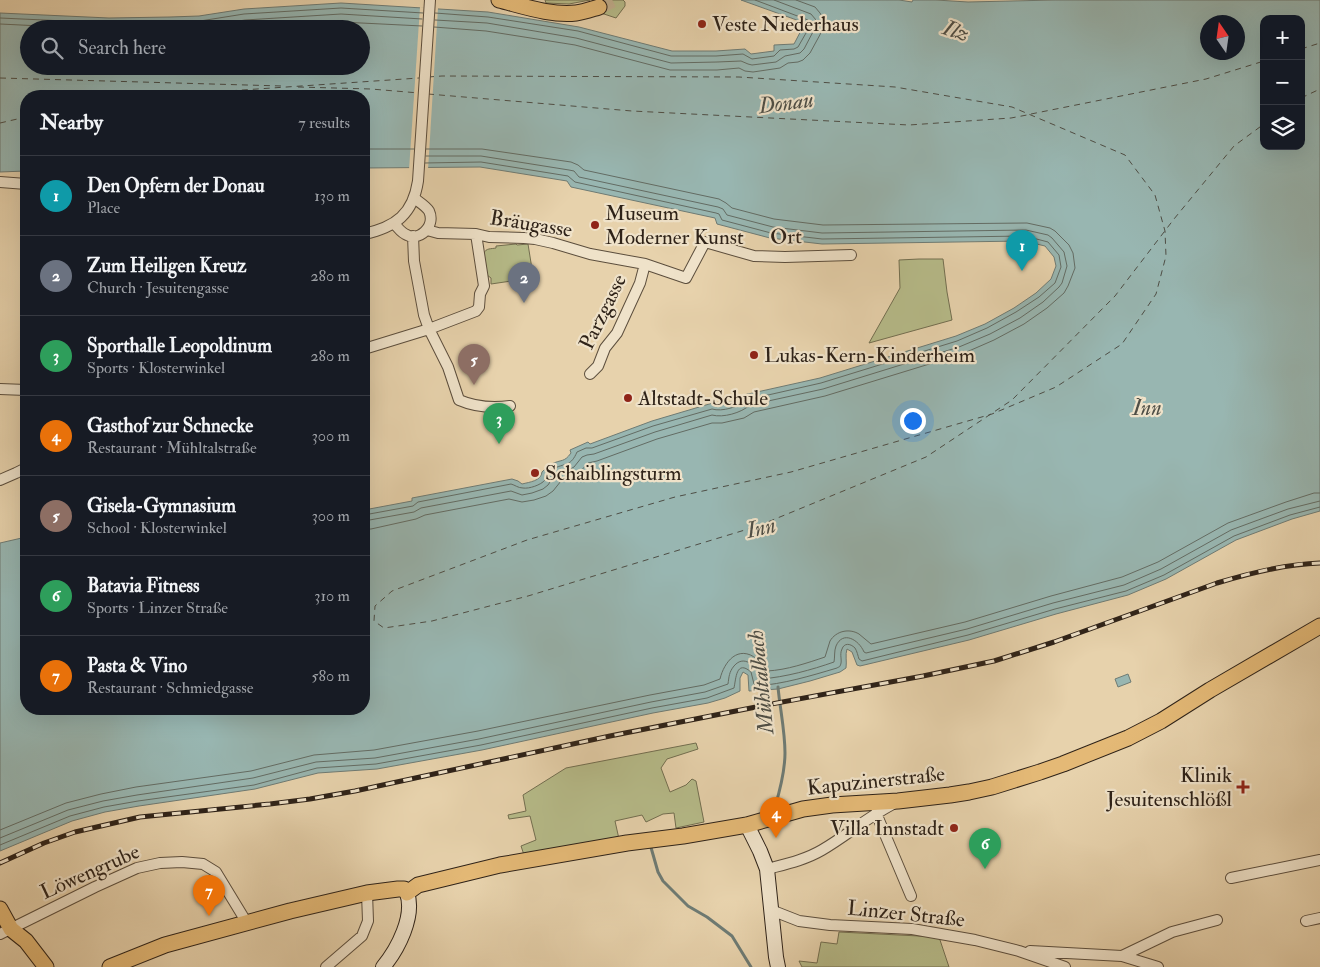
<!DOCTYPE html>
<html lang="en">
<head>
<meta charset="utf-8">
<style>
  body { margin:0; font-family:"IM FELL Double Pica",serif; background:#20242c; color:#f1f3f6 }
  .controls { position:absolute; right:15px; top:15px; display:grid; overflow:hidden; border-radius:10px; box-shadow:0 5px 20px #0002 }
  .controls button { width:45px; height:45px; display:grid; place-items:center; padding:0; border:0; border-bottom:1px solid #363941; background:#171b24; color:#f1f3f6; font:25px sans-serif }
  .compass { position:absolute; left:1200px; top:15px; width:45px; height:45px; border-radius:50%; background:#171b24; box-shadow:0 5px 20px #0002; rotate:347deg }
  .you { position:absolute; left:912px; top:420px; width:18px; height:18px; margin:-12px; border:4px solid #fff; border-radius:50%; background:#1a73e8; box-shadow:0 0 0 8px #1a73e833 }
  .badge { display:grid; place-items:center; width:32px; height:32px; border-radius:50%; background:#0f766e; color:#fff; font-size:16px; font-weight:700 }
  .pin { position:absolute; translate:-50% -41px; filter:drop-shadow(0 1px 2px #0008) }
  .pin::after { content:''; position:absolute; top:26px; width:18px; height:15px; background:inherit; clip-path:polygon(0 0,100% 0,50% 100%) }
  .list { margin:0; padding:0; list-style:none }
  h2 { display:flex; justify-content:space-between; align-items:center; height:65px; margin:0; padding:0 20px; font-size:21px }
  h2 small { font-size:16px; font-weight:400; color:#9ea1a6 }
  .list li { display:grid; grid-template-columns:32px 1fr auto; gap:15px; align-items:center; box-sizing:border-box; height:80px; padding:0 20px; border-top:1px solid #363941 }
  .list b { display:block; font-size:19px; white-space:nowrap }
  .list p { margin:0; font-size:16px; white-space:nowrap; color:#9ea1a6 }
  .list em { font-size:16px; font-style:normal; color:#9ea1a6 }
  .icon { flex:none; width:28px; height:28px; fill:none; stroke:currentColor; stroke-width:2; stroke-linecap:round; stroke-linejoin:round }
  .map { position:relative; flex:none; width:1320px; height:967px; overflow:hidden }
  .search { position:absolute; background:#171b24; box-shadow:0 5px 20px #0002; left:20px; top:20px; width:350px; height:55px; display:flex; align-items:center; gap:12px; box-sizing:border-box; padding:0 18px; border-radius:28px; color:#9ea1a6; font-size:19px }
  .panel { position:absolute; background:#171b24; box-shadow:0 5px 20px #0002; left:20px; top:90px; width:350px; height:625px; border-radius:20px }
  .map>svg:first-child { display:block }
  .green { fill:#b6bb89; stroke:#726e50 }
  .water { fill:#98b6b1; stroke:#6e7b74; fill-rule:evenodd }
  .pier { fill:#e7d2ac }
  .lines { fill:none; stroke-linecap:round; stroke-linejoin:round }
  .shore { stroke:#636c64; stroke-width:1 }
  .stream { stroke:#6e7b74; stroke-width:3 }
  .ferry { stroke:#4e4e46; stroke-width:1; stroke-dasharray:6 5; stroke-linecap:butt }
  .primary-tunnel { stroke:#c2af8e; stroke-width:15; stroke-dasharray:15 8; stroke-linecap:butt }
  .street-casing { stroke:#5c4e3d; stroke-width:12 }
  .secondary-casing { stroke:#2e2218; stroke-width:16 }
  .primary-casing { stroke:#2e2218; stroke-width:17 }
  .street { stroke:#efe2c9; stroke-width:10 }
  .secondary { stroke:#efe2c9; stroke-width:14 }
  .primary { stroke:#e4b976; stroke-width:15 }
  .rail-casing { stroke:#2e2218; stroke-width:5 }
  .rail { stroke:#efe2c9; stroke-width:3; stroke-dasharray:9; stroke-linecap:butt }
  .poi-dot { fill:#8f2418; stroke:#efe2c9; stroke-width:2 }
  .labels { text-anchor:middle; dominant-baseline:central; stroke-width:4.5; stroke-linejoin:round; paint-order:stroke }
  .poi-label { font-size:21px; fill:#2e2218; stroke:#efe2c9; text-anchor:start }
  .street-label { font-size:21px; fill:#2e2218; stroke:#efe2c9 }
  .water-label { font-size:22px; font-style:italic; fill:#4e4e46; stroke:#efe2c9 }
</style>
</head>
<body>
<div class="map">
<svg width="1320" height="967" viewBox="0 0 1320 967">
  <rect width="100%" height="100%" fill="#e7d2ac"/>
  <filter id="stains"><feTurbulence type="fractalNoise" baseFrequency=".004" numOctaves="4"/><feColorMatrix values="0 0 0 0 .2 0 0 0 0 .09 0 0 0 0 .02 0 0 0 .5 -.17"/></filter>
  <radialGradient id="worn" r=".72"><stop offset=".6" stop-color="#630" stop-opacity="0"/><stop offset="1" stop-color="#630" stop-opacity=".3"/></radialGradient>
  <path class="green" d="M545,0h45l-21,4 -23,-1z
    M595,0h28l2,2v4l-9,12 -15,-5z
    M516,244l1,1 11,-1 4,25 -8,2 1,8 -34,5v-6l-4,-3 -3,-22c2,-5 7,-4 12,-5v-2z
    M919,259h24l4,33 5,28 -83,23 31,-55 -1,-28z
    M696,743l2,6 -31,10 -6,9 9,24 16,-7 6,-6 4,2 8,41 -28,6 -2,-15 -11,1 -17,8 -4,-7 -27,6 4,18 -95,16 -3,-9 15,-6 -6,-24 -21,3 -1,-4 18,-4 -3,-16 43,-27z
    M839,932l100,5 10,30h-147l-3,-6 18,2 4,-21 16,2z"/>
  <path class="water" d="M741,0h158l13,2 1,-2h23l32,2 87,-2h265v511l-28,8 -56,21 -70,39 -38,16 -72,19 -87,26 -109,26 -3,-1 -5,-13 -5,-3c-2,6 0,12 -1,19l-6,4 -30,9 -32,8 -29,2 -1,-16 -5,-3 -3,6v13l-15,7 -17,5 -55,10 -171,37 -105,19 -59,4 -63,16 -116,17 -34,6 -33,9 -72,30v-308l26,-6v172h338v-199l48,-9v-3l100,-19 6,2 4,3c8,-2 19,-3 20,-12 3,-3 7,-7 10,-8 9,-5 12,-1 19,-11l-1,-3 18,-8 2,2 62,-23 64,-19 1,3 22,-5v-4l81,-18 136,-42 29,-12 29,-16 22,-15 15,-14 5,-13 -2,-9 -9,-11 -21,-5 -202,3 -52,-6 -53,-14 -2,-6 -144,-31 -4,-6 -87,-14 -116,1v-72h-338v75l-26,1v-159l109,5 61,-1 29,-1 45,-7 97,-6 147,9 91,15 93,24h44l29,-2 6,5 23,-3v-6l20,-1 11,-21zM1264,19h37v127h-37zM1208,22h30v30h-30zM29,29h332v37h-332z
    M1128,674l3,8 -13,5 -3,-8z"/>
  <path class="pier" d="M420,7l18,1 -10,162h-19z"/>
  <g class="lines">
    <path class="shore" d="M435,13l53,4 90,14 93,25h45l27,-2 9,5 22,-3 6,-6 14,-1 4,-2 12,-21 -2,-6 -53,-20
      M0,18l109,5h33l58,-2 44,-7 97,-6 82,5
      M435,20l52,3 89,15 95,25 46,-1 24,-1 7,3 4,1 24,-3 9,-6 15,-3 4,-4 11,-21 1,-8 -5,-6 -37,-14
      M0,24l102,5
      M434,27l52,4 89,14 95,25h47l22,-2 6,3 8,1 27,-4 8,-5 10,-1 5,-2 7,-7 12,-22 2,-7 -1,-6 -3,-5 -5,-6 -19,-7
      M149,29l51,-2 45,-7 96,-6 81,5
      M240,29l101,-7 81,4
      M364,149h50
      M364,515l49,-9 5,-4 93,-18c4,1 7,4 12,4 6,1 18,-3 22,-8 2,-5 5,-10 10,-12 11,-5 16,-2 22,-16l9,-4h6l61,-22 59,-17c10,3 27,-2 34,-9l75,-17 136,-42 30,-13 29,-16 23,-15 16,-14 6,-16 -2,-12 -11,-13 -23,-6 -203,3 -51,-6 -49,-13 -3,-6 -3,-1 -141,-31 -7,-6 -87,-14 -56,1
      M364,521l50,-9 7,-4 90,-17 11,4 10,-2 11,-4 5,-4 4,-6 5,-5 8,-2 9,-5 8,-10 5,-2 7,-1 61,-22 57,-17c11,3 29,-2 38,-10l73,-16 136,-42 31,-13 30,-16 23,-16 16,-15 3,-4 5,-17 -3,-14 -12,-14 -4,-3 -22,-5 -204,3 -49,-6 -46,-12 -4,-6 -5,-2 -139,-30 -5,-6 -5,-1 -88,-14h-55
      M364,529h7l45,-10 9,-4 84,-16 13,3 12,-2 12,-4 7,-5 8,-10 7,-2 11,-6 9,-10 9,-2 60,-22 55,-16h10l22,-5 10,-6 71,-16 137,-42 32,-14 30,-16 23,-16 17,-15 4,-7 7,-18 -2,-15 -4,-8 -14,-14 -5,-3 -23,-5 -204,2 -49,-6 -42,-11 -6,-5 -7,-4 -135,-29 -6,-5 -7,-3 -89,-13h-56
      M0,830l66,-27 35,-9 35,-7 115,-16 63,-16 60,-5 104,-19 172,-36 54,-10 16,-6c4,-17 18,-35 37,-20 5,3 7,8 10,12 20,-1 40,-8 58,-14 2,-5 3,-11 5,-16 6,-10 19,-13 29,-7 4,3 8,7 12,10l94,-22 86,-26 71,-19 36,-15 70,-39 58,-21 28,-9h6
      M0,838l68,-28 35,-9 34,-6 116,-17 63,-16 59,-4 104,-19 172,-37 54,-10 23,-8c1,-7 1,-12 6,-18 10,-12 23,0 25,12l2,1c25,-2 50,-9 73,-17 1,-5 0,-11 2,-16 7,-16 23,-6 28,6l2,1 101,-24 86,-26 71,-18 37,-16 70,-39 57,-21 32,-8
      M0,845l70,-29 34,-9 34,-6 116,-16 63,-17 59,-4 105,-19 171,-37 55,-10 27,-10c2,-9 2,-29 17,-16l3,12 2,2c28,-2 54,-10 81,-18 1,-1 3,-1 3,-2 3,-5 -1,-11 2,-17 2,-6 8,-6 13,-1 2,3 3,8 4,11l3,2 106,-26 87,-26 71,-18 38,-16 70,-39 56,-21 30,-8"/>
    <path class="stream" d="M775,807c5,-17 10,-35 10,-54 0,-22 -5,-44 -7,-66
      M650,844l8,28 5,9 25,25 19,11 25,19 19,31"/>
    <path class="ferry" d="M1301,49l19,-6
      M428,77l14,-1 297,1 156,10 117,20 113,48 30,40 10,36 1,25 -10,38 -34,50 -66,43 -64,27 -201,58 -116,25 -148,43 -135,51 -17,15 -1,15 10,7 48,-7 96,-25 230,-70 168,-69 86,-57 103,-104 59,-77 60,-73 30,-22
      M0,78l282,8
      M298,87l73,2 48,4
      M428,94l204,17 277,14 102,-7 16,-3
      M154,96l265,-18
      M1301,98l19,-9
      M1031,114l175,-35 58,-18
      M0,123l26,-6"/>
    <path class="primary-tunnel" d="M599,7l14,-7"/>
    <g class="street-casing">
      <path id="street" d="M0,182l26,2
        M394,223c3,4 7,9 11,11 14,9 31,-8 24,-23 -3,-5 -10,-9 -15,-13
        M427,230l11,3 38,1 13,3 35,1 11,1 18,4 37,11 55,10 41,14 19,-36 49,14 31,1 66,-2
        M364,234c32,-7 49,-20 54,-53l12,-181
        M413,236l1,25 10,54 5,14 19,38 11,33c16,7 35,8 51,6
        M364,349l65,-20 47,-18 3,-4 1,-13 4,-8 -8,-52
        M590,374l8,-8 7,-18 12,-15 23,-50 5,-19
        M0,389l26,1
        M0,480l16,-7 10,-5
        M876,813l35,83
        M767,869c19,-5 38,-9 55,-19 24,-14 46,-33 71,-46
        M1231,878l89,-18
        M771,910l28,11 31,4 82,4 63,11 44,11 46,16
        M1306,921l14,-3
        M0,934l95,-47 42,-19 23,-5 22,-1 21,2 13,8 31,51
        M1030,951l92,5 36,11
        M1122,956l50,-24 45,-12
        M326,967l36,-31 6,-15 -1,-28"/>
    </g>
    <g class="secondary-casing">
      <path id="secondary" d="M747,825l13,26 7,18 9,88 2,10
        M383,967c15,-18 32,-51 24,-74"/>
    </g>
    <g class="primary-casing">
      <path id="primary" d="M499,0c24,6 53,16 77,13 8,-1 16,-4 23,-6
        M0,909l11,20 15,12 20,26
        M110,967l55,-22 125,-34 77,-18 31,-4h6l3,4 11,-8 82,-20 127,-22 56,-7 64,-11 56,-16 29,-4 66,-4 52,-6 19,-3 23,-5 48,-15 23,-8 65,-26 33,-17 49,-31 110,-64"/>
    </g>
    <use href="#street" class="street"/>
    <use href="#secondary" class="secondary"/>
    <use href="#primary" class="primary"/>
    <g class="rail-casing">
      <path id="rail" d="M0,863l44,-20 31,-11 65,-15 130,-13 40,-5 45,-8 255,-55 151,-30 162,-30 71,-15 60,-19 163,-59c33,-10 68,-19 103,-20"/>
    </g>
    <use href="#rail" class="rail"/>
  </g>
  <g class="poi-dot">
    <circle cx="702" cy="24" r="5"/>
    <circle cx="595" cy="225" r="5"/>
    <circle cx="754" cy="355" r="5"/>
    <circle cx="628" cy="398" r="5"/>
    <circle cx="535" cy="473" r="5"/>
    <path d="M1240.5 779.5h5v5h5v5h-5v5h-5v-5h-5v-5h5z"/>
    <circle cx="954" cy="828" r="5"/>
  </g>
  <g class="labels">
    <g class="poi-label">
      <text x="712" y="24">Veste Niederhaus</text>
      <text x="605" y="213">Museum<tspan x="605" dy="24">Moderner Kunst</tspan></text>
      <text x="764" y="355">Lukas-Kern-Kinderheim</text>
      <text x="638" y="398">Altstadt-Schule</text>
      <text x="545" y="473">Schaiblingsturm</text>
      <text x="1232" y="775" text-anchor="end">Klinik<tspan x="1232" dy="24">Jesuitenschlößl</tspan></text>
      <text x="944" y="828" text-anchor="end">Villa Innstadt</text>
    </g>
    <g class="street-label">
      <text transform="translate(531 224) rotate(9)">Bräugasse</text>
      <text transform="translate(786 237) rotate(-1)">Ort</text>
      <text transform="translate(603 312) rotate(-64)">Parzgasse</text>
      <text transform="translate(876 781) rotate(-6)">Kapuzinerstraße</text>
      <text transform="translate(90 872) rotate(-24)">Löwengrube</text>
      <text transform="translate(906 914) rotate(6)">Linzer Straße</text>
    </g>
    <g class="water-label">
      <text transform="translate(956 31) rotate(19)">Ilz</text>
      <text transform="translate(786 103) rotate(-7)">Donau</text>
      <text x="1147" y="408">Inn</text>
      <text transform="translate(761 528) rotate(-13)">Inn</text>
      <text transform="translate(761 682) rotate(-96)">Mühltalbach</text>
    </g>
  </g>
  <rect width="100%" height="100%" filter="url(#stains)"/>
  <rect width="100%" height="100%" fill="url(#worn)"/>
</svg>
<div class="controls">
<button>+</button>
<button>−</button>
<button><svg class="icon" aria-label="layers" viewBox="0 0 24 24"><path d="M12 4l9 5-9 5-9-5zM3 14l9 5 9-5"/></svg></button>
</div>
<svg class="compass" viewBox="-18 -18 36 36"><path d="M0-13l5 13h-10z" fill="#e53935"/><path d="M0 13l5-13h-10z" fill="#9ea1a6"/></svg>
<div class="you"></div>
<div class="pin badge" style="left:1022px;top:271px;background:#0f9aa8">1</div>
<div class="pin badge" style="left:524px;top:303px;background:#6b7280">2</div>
<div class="pin badge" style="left:499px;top:444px;background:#2e9e5b">3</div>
<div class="pin badge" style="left:776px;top:838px;background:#e8710a">4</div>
<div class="pin badge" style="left:474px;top:385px;background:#8d6e63">5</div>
<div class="pin badge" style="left:985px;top:869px;background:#2e9e5b">6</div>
<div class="pin badge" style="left:209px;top:916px;background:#e8710a">7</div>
<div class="search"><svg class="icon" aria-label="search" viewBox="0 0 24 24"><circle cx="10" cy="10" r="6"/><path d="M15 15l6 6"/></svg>Search here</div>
<section class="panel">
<h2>Nearby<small>7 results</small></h2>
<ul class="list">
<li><span class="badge" style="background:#0f9aa8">1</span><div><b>Den Opfern der Donau</b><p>Place</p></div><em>130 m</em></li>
<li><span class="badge" style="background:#6b7280">2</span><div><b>Zum Heiligen Kreuz</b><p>Church · Jesuitengasse</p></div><em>280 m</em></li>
<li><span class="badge" style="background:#2e9e5b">3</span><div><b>Sporthalle Leopoldinum</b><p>Sports · Klosterwinkel</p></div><em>280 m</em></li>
<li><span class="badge" style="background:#e8710a">4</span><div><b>Gasthof zur Schnecke</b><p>Restaurant · Mühltalstraße</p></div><em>300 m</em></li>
<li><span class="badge" style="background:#8d6e63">5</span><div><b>Gisela-Gymnasium</b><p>School · Klosterwinkel</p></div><em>300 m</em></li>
<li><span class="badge" style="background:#2e9e5b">6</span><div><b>Batavia Fitness</b><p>Sports · Linzer Straße</p></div><em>310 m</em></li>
<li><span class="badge" style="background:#e8710a">7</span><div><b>Pasta &amp; Vino</b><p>Restaurant · Schmiedgasse</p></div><em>580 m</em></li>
</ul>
</section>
</div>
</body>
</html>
